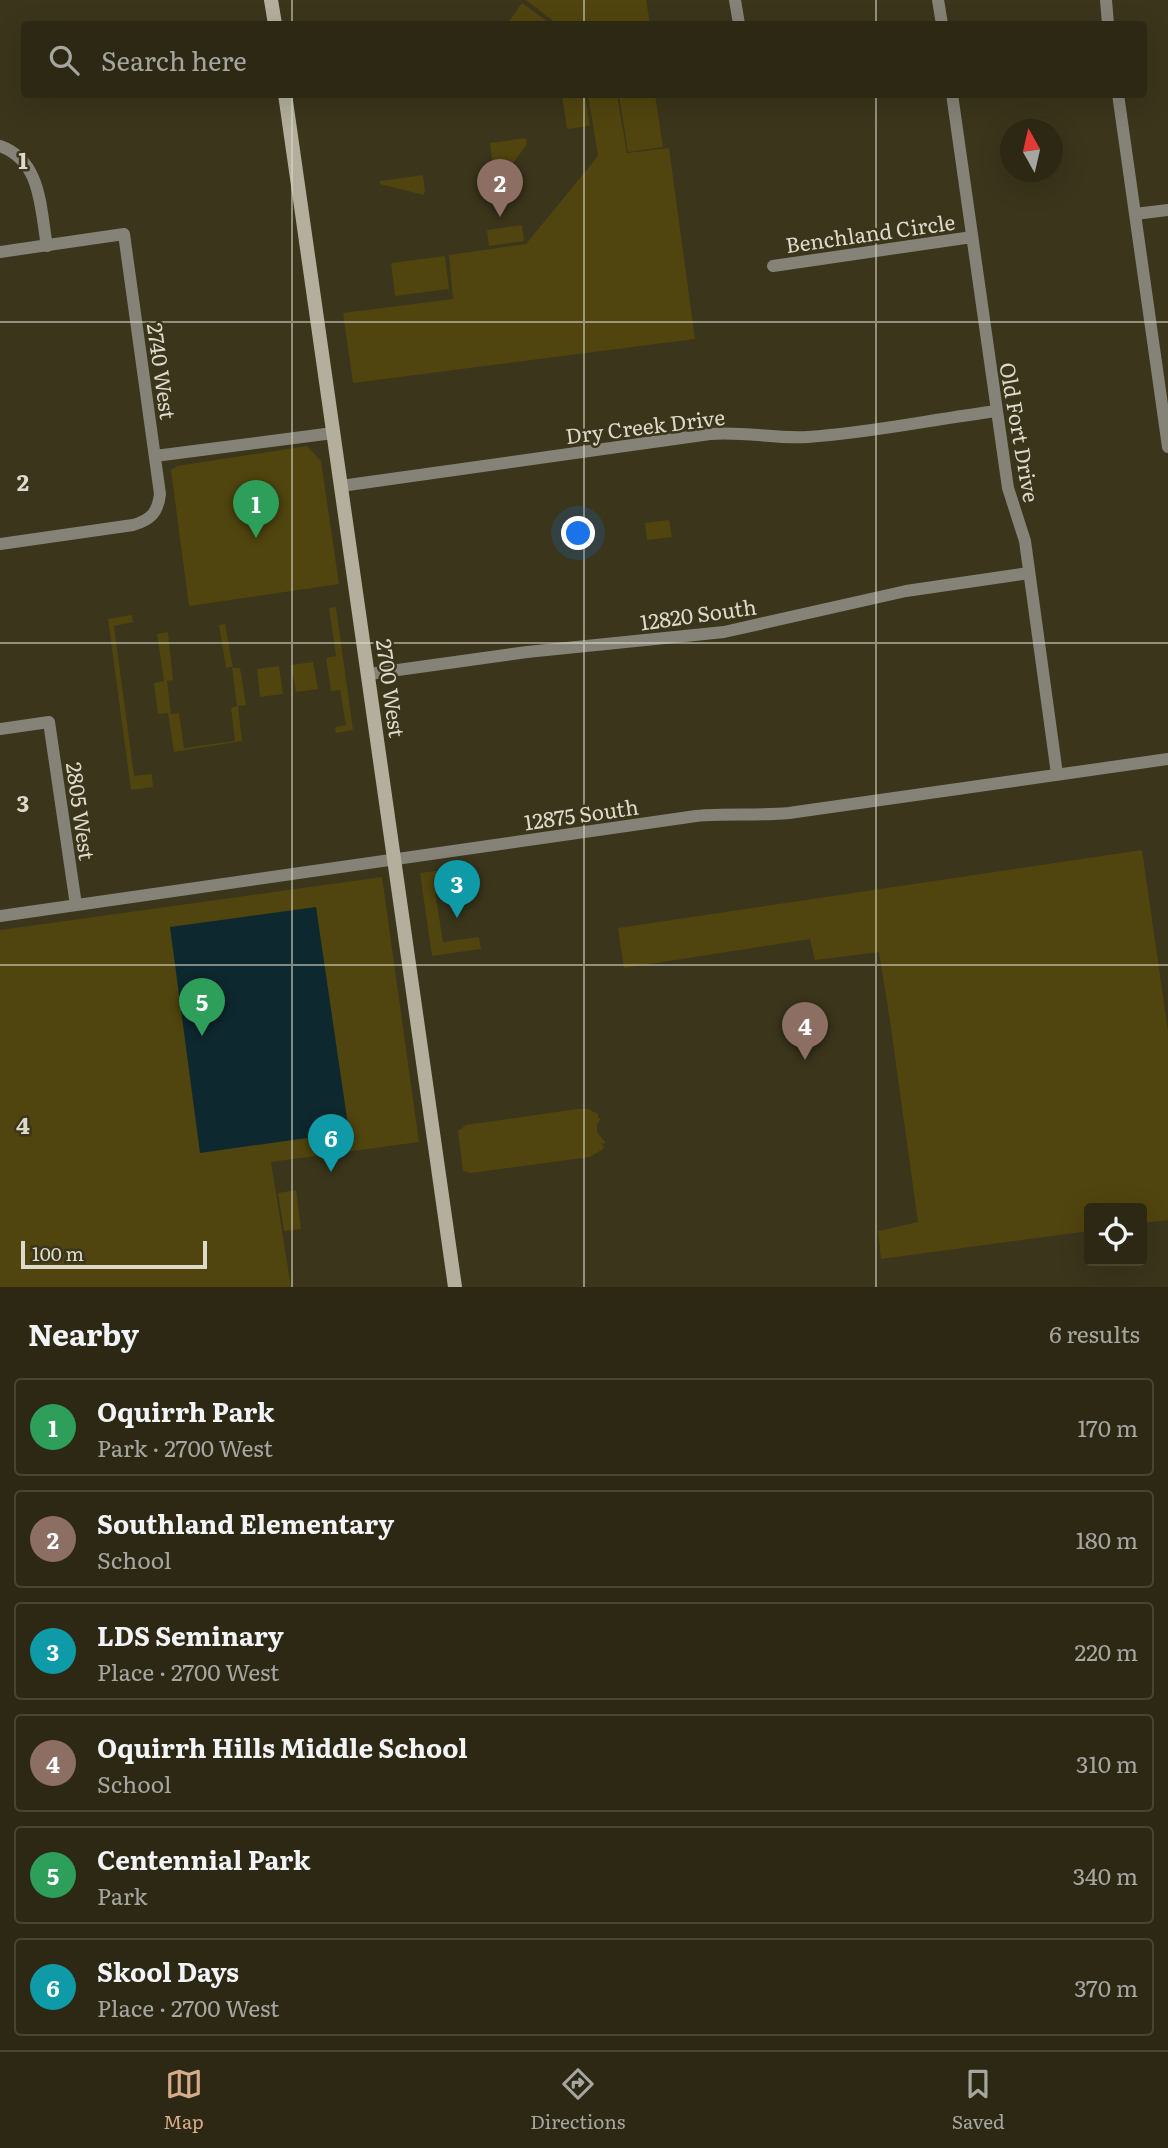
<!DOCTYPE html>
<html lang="en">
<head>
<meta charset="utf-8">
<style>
  body { margin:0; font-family:Literata,serif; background:#383422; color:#f1f3f6 }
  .controls { position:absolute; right:21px; bottom:21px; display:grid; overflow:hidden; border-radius:7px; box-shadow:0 7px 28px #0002 }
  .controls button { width:63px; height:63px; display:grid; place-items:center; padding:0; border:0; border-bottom:2px solid #484434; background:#2c2814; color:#f1f3f6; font:35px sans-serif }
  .compass { position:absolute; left:1000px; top:119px; width:63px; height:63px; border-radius:50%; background:#2c2814; box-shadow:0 7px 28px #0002; rotate:352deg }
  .scale { position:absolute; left:21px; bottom:18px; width:186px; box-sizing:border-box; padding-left:7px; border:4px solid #dddacb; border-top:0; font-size:19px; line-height:24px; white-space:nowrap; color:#dddacb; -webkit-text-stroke:5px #3a351b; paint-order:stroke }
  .you { position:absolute; left:579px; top:534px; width:24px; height:24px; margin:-18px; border:5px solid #fff; border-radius:50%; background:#1a73e8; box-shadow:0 0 0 10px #1a73e833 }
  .badge { display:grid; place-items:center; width:46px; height:46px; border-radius:50%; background:#d6ab8b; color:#fff; font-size:23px; font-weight:700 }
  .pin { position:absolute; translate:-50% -58px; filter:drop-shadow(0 2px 4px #0008) }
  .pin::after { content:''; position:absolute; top:37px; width:24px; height:21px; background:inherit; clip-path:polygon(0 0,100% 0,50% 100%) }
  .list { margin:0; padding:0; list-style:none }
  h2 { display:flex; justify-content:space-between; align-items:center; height:91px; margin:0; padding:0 28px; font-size:30px }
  h2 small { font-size:23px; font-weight:400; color:#a6a6a0 }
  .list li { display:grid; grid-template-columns:46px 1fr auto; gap:21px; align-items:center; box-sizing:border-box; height:98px; margin:0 14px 14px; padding:0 14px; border:2px solid #484434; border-radius:7px }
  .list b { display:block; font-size:26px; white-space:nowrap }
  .list p { margin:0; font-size:23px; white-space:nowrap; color:#a6a6a0 }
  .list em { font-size:23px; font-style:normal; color:#a6a6a0 }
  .icon { flex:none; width:38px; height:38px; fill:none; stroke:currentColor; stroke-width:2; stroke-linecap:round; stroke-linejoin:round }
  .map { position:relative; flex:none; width:1168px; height:1287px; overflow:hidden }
  .search { position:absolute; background:#2c2814; box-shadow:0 7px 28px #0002; left:21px; right:21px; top:21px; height:77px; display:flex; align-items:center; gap:18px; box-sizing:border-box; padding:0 24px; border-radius:7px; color:#a6a6a0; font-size:26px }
  .sheet { height:763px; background:#2c2814 }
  nav { display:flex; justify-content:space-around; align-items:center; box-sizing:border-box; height:98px; border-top:2px solid #484434; background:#2c2814; font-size:19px; color:#a6a6a0 }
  nav a { display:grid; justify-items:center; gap:4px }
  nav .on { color:#d6ab8b }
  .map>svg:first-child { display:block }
  .green { fill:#50450f }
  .water { fill:#0e282f }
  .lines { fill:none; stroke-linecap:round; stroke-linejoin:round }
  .street { stroke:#858377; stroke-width:12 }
  .secondary { stroke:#b3af9c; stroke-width:14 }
  .grid { fill:none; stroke:#dddacb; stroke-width:2; stroke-opacity:0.55 }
  .labels { text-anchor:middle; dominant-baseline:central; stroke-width:5; stroke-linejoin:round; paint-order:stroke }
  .street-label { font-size:21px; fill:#dddacb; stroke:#3a351b }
  .grid-label { font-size:23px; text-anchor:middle; font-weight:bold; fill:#dddacb; stroke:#3a351b; stroke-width:5; stroke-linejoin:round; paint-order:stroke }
</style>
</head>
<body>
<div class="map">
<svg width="1168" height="1287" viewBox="0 0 1168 1287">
  <rect width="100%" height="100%" fill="#3a351b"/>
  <path class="green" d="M526,0h120l4,24h-93z
    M522,3l29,21h-38l-4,-3z
    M562,95h23l5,31 -23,3z
    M588,95h29l10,58 42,-5 26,191 -342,44 -10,-70 110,-14 -4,-44 77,-11 72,-88z
    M619,95h36l8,52 -35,5z
    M526,138l1,6 -29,40 -3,-2 -5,-39z
    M423,175l2,16 -1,4 -44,-11v-3z
    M522,225l2,16 -35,5 -2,-16z
    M445,256l4,33 -54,7 -4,-33z
    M307,446l14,15 18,123 -150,22 -18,-136 6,-4z
    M669,520l3,17 -25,3 -2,-17z
    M336,607l17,123 -17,3 -1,-6 11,-2 -6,-35 -9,1 -5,-33 10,-2 -7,-48z
    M132,615l1,7 -19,4 20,150 18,-2 1,13 -22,3 -23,-171z
    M225,624l8,44h7l6,37 -8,1 4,35 -68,11 -6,-39 -10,1 -4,-31 10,-2 -7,-47 11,-2 5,48 -6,1 4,33 8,-1 5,35 51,-7 -4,-33 6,-2 -5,-39 -6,1 -7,-43z
    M313,662l5,27 -22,3 -5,-27z
    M279,666l4,28 -23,3 -3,-28z
    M1142,850l26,181v189l-26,3v-15h-53v23l-208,28 -3,-28 40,-9 -28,-201 -11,-69 -64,8 -5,-21 -186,29 -6,-40z
    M469,866l1,7 -37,6 10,63 36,-5 2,12 -49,7 -12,-83z
    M382,877l37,265 -148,20 20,125h-291v-357z
    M577,1109h11l10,5v4h3l-4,7v7l8,10v2l-4,-1 3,3 -1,3 -13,8 -119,16 -8,-2 -5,-40 8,-6z
    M296,1190l5,39 -17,2 -6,-38z"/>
  <path class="water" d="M316,907l33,225 -149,21 -30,-226z"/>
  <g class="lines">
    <path class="street" d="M735,0l4,24
      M938,0l4,24
      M1106,0l2,24
      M952,94l56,394 17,53 32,233
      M1118,94l50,353
      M0,146c42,15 40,62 47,100
      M1135,214l33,-4
      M0,252l124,-18 36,260c-2,18 -9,26 -27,31l-133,19
      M773,266l199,-29
      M155,456l178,-23
      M341,486l369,-52c33,-3 65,5 98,3 63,-4 126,-18 189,-26
      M369,674l158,-22 197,-20 182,-41 123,-18
      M0,729l49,-7 27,183
      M0,916l696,-100c31,-3 62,0 93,-3l379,-54"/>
    <path class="secondary" d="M271,0l4,24
      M285,94l170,1193"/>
  </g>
  <path class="grid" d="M292,0v24M584,0v24M876,0v24M292,94v1193M584,94v1193M876,94v1193M0,322h1168M0,643h1168M0,965h1168"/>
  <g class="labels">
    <g class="street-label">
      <text transform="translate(870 232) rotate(-8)">Benchland Circle</text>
      <text transform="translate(163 371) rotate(82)">2740 West</text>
      <text transform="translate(645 425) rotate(-7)">Dry Creek Drive</text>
      <text transform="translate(1021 432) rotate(80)">Old Fort Drive</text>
      <text transform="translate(698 613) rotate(-8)">12820 South</text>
      <text transform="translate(392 688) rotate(82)">2700 West</text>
      <text transform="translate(82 811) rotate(82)">2805 West</text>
      <text transform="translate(581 813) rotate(-8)">12875 South</text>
    </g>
  </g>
  <g class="grid-label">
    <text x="23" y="169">1</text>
    <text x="23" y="491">2</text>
    <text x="23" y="812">3</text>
    <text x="23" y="1134">4</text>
  </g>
</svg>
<div class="controls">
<button><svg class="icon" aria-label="locate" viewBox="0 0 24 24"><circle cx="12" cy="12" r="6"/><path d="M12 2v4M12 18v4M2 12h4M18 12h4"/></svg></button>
</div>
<svg class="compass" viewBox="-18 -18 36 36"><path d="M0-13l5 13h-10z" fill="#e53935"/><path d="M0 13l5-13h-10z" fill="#a6a6a0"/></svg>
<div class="scale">100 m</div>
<div class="you"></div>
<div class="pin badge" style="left:256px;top:538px;background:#2e9e5b">1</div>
<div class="pin badge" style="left:500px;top:217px;background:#8d6e63">2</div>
<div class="pin badge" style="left:457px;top:918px;background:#0f9aa8">3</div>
<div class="pin badge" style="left:805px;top:1060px;background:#8d6e63">4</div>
<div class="pin badge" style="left:202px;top:1036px;background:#2e9e5b">5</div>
<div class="pin badge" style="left:331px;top:1172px;background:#0f9aa8">6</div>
<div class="search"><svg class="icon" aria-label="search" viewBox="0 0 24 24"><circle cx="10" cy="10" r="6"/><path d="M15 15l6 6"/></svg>Search here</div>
</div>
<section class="sheet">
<h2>Nearby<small>6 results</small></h2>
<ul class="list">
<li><span class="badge" style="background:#2e9e5b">1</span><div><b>Oquirrh Park</b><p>Park · 2700 West</p></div><em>170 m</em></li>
<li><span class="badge" style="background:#8d6e63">2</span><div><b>Southland Elementary</b><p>School</p></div><em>180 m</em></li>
<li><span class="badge" style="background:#0f9aa8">3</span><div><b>LDS Seminary</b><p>Place · 2700 West</p></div><em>220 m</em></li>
<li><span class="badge" style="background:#8d6e63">4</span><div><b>Oquirrh Hills Middle School</b><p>School</p></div><em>310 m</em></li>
<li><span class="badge" style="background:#2e9e5b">5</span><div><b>Centennial Park</b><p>Park</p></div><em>340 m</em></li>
<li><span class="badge" style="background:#0f9aa8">6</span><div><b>Skool Days</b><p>Place · 2700 West</p></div><em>370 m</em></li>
</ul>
</section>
<nav>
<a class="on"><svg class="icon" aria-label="map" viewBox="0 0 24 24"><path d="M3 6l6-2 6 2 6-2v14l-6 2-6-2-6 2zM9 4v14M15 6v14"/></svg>Map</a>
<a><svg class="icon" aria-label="directions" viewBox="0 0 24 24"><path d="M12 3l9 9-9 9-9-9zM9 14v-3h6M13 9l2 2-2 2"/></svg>Directions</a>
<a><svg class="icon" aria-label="saved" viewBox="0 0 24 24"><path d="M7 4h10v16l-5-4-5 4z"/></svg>Saved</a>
</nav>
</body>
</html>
